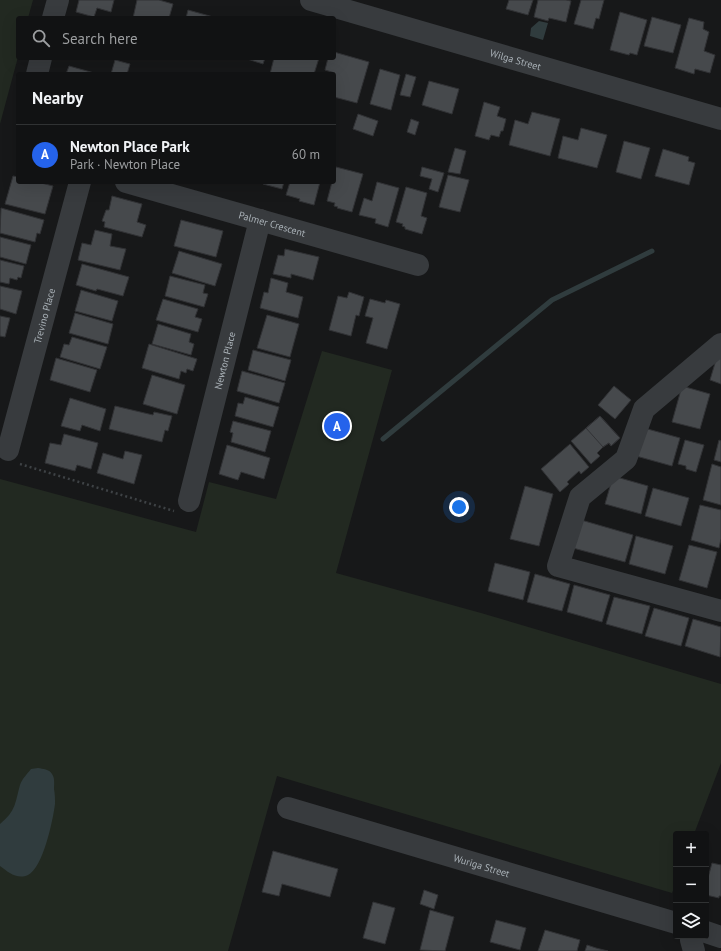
<!DOCTYPE html>
<html lang="en">
<head>
<meta charset="utf-8">
<style>
  body { margin:0; font-family:"PT Sans",sans-serif; background:#1a1b1c; color:#f1f3f6 }
  .controls { position:absolute; right:12px; bottom:12px; display:grid; overflow:hidden; border-radius:4px; box-shadow:0 4px 16px #0002 }
  .controls button { width:36px; height:36px; display:grid; place-items:center; padding:0; border:0; border-bottom:1px solid #303233; background:#111213; color:#f1f3f6; font:20px sans-serif }
  .you { position:absolute; left:459px; top:507px; width:14px; height:14px; margin:-10px; border:3px solid #fff; border-radius:50%; background:#1a73e8; box-shadow:0 0 0 6px #1a73e833 }
  .badge { display:grid; place-items:center; width:26px; height:26px; border-radius:50%; background:#2563eb; color:#fff; font-size:13px; font-weight:700 }
  .pin { position:absolute; translate:-50% -50%; border:2px solid #fff; box-shadow:0 1px 4px #0006 }
  .list { margin:0; padding:0; list-style:none }
  h2 { display:flex; justify-content:space-between; align-items:center; height:52px; margin:0; padding:0 16px; font-size:17px }
  h2 small { font-size:13px; font-weight:400; color:#9c9ea0 }
  .list li { display:grid; grid-template-columns:26px 1fr auto; gap:12px; align-items:center; box-sizing:border-box; height:60px; padding:0 16px; border-top:1px solid #303233 }
  .list b { display:block; font-size:15px; white-space:nowrap }
  .list p { margin:0; font-size:13px; white-space:nowrap; color:#9c9ea0 }
  .list em { font-size:13px; font-style:normal; color:#9c9ea0 }
  .icon { flex:none; width:22px; height:22px; fill:none; stroke:currentColor; stroke-width:2; stroke-linecap:round; stroke-linejoin:round }
  .map { position:relative; flex:none; width:721px; height:951px; overflow:hidden }
  .search { position:absolute; background:#111213; box-shadow:0 4px 16px #0002; left:16px; top:16px; width:320px; height:44px; display:flex; align-items:center; gap:10px; box-sizing:border-box; padding:0 14px; border-radius:4px; color:#9c9ea0; font-size:15px }
  .panel { position:absolute; background:#111213; box-shadow:0 4px 16px #0002; left:16px; top:72px; width:320px; height:112px; border-radius:4px }
  .map>svg:first-child { display:block }
  .green { fill:#222921 }
  .water { fill:#303c3e }
  .lines { fill:none; stroke-linecap:round; stroke-linejoin:round }
  .stream { stroke:#303c3e; stroke-width:5 }
  .building { fill:#46494c; stroke:#313235 }
  .path { stroke:#3e4245; stroke-width:2.5; stroke-dasharray:2 3; stroke-linecap:butt }
  .minor { stroke:#383b3e; stroke-width:22 }
  .labels { text-anchor:middle; dominant-baseline:central; stroke-width:3.5; stroke-linejoin:round; paint-order:stroke }
  .street-label { font-size:10px; fill:#aab2b8; stroke:#121314 }
</style>
</head>
<body>
<div class="map">
<svg width="721" height="951" viewBox="0 0 721 951">
  <rect width="100%" height="100%" fill="#171819"/>
  <path class="green" d="M0,0h33l-5,18h-10v39l-18,67z
    M322,351l70,19 -56,203 145,40 240,71v79l-27,71h-18v49l-4,10 -395,-117 -49,175h-228v-472l196,53 13,-50 67,17z"/>
  <path class="water" d="M539,21l9,2 -5,17 -13,-4 1,-8z
    M38,768c5,1 11,1 14,6 3,4 2,10 2,15 1,5 1,10 1,15 -2,16 -12,64 -27,71 -11,5 -20,-3 -28,-9v-42c16,-13 15,-21 20,-39 2,-6 7,-11 11,-16z"/>
  <g class="lines">
    <path class="stream" d="M383,439l169,-139 100,-49"/>
  </g>
  <path class="building" d="M79,0h35l-3,12 -14,-4 -3,9 -18,-5z
    M137,0h22l14,4 -4,14h-36z
    M509,0h24l-5,15 -22,-6z
    M538,0h28l5,1 -5,21 -17,-4 -1,3 -14,-4z
    M581,0h23l-5,19 -3,-1 -3,11 -19,-5z
    M188,10l29,8h-31z
    M620,12l27,8 -10,35 -7,-2 -1,2 -19,-5z
    M652,17l29,8 -8,28 -29,-7z
    M689,18l15,4 -1,7 6,3 -5,19 11,4 -5,18 -15,-4 -1,5 -19,-6z
    M334,52l35,10 -12,41 -23,-6 1,-24 -10,-3 3,-12h6z
    M244,58h21l-2,6z
    M274,58h45l-5,16h-44z
    M115,60l15,4 -3,10h-16z
    M69,66l29,8h-32z
    M380,69l20,6 -9,35 -21,-6z
    M406,74l10,3 -6,20 -10,-2z
    M429,81l30,8 -7,25 -30,-9z
    M484,102l16,5 -3,9 9,3 -3,12h-2l-2,6 -8,-2 -2,5 -14,-4z
    M532,112l28,7 -10,37 -41,-11 6,-25 13,4z
    M358,114l20,7 -5,15 -20,-7z
    M411,119l8,3 -4,13 -8,-3z
    M581,128l26,7 -10,33 -39,-10 5,-22 15,4z
    M624,141l26,7 -9,31 -25,-7z
    M455,148l11,3 -6,23 -12,-2z
    M663,149l26,8 -1,4 7,2 -6,22 -34,-9z
    M336,167l27,7 -11,38 -15,-4 1,-1 -4,-1 1,-3 -8,-2 5,-19h2v-8z
    M422,167l22,6 -6,19 -9,-3 3,-10 -12,-3z
    M448,175l21,5 -9,32 -21,-5z
    M13,176l5,1v5h19l16,4 -8,28 -40,-10z
    M263,182h21l-2,7 -19,-5z
    M290,182h30l-6,23 -15,-4 1,-2 -14,-4z
    M377,182l22,6 -11,39 -13,-4 1,-4 -17,-4 5,-17 8,3z
    M406,187l21,6 -6,23 6,2 -5,16 -17,-5v-2l-3,-1 1,-2 -7,-2z
    M112,196l30,8 -5,18 9,3 -4,12 -38,-10 1,-5 -3,-1 4,-11h3z
    M1,208l43,12 -4,14 -3,-1 -2,9 -35,-9z
    M181,220l42,11 -7,26 -42,-11z
    M95,230l17,4 -2,12 16,3 -6,21 -42,-10 4,-17 9,2z
    M0,237l31,8 -5,19 -26,-7z
    M285,249l34,8 -6,23 -22,-6v4l-18,-4 5,-19 6,1z
    M179,251l43,13 -7,22 -43,-13z
    M0,260l24,6 -3,12 -3,-1 -1,3 -7,-2 -1,6 -9,-2z
    M82,264l47,13 -6,19 -26,-7 -1,2 -20,-6z
    M170,276l35,9 -2,8 5,1 -4,13 -39,-11z
    M271,278l17,5 -2,9 17,5 -5,21 -38,-10 4,-16 4,1z
    M0,286l22,5 -6,23 -16,-5z
    M81,290l37,11 -6,20 -37,-10z
    M349,292l15,5 -5,19 -3,-1 -5,21 -22,-6 9,-34 9,2z
    M163,299l35,10 -3,8 7,2 -4,13 -42,-12z
    M370,299l15,4 1,-3 14,4 -13,45 -21,-6 7,-25 -8,-2z
    M75,313l38,11 -5,20 -39,-11z
    M267,315l32,9 -9,33 -33,-9z
    M0,316l10,2 -5,19 -5,-1z
    M158,324l33,10 -2,8 5,2 -3,11 -39,-11z
    M72,337l35,10 -7,22 -40,-12 4,-13 5,1z
    M149,344l48,15 -4,12 -6,-2 -1,4 -5,-2 -2,8 -37,-11z
    M253,350l38,10 -6,21 -37,-11z
    M718,353l3,1v30l-11,-4z
    M56,358l41,12 -7,22 -40,-12z
    M242,371l43,12 -6,20 -42,-12z
    M152,375l33,10 -8,29 -34,-10z
    M614,386l17,14 -16,19 -17,-14z
    M682,386l28,8 -10,35 -28,-7z
    M245,397l34,10 -6,20 -38,-11 3,-13 5,1z
    M70,398l36,11 -6,22 -18,-6 -2,6 -19,-5z
    M115,406l38,9 1,-3 18,4 -4,15 -3,-1 -3,12 -53,-13z
    M600,416l20,22 -9,8 -2,-3 -6,4 -6,6 3,3 -9,8 -20,-23z
    M600,416l20,22 -9,8 -2,-3 -6,4 -17,-19z
    M233,421l38,10 -6,21 -34,-10 2,-9 -3,-1z
    M644,428l36,10 -8,28 -36,-10z
    M64,434l34,9 -7,26 -14,-4 -2,6 -30,-8 5,-20 11,2z
    M685,440l19,5 -8,27 -10,-3v-3l-8,-2z
    M719,440l2,1v21l-7,-2z
    M570,444l19,23 -8,7 -2,-3 -12,11 2,2 -9,8 -19,-23z
    M227,445l43,13 -6,21 -23,-7 -3,8 -19,-6z
    M125,451l17,4 -8,29 -37,-11 6,-20 20,6z
    M712,464l9,3v38l-18,-5z
    M613,476l35,10 -7,28 -36,-10z
    M525,486l28,8 -14,52 -29,-7z
    M653,488l36,10 -8,28 -36,-10z
    M700,505l21,5v29l-2,9 -28,-8z
    M581,520l52,15 -8,27 -52,-14z
    M636,536l37,10 -8,28 -36,-10z
    M689,545l28,7 -10,36 -28,-8z
    M495,563l35,9 -7,28 -35,-9z
    M535,574l35,10 -8,27 -35,-9z
    M574,585l36,10 -8,27 -35,-10z
    M614,597l36,9 -8,28 -36,-10z
    M654,608l35,10 -8,28 -36,-10z
    M693,619l28,8 -1,30 -35,-11z
    M273,851l65,18 -8,28 -48,-13 -3,12 -17,-4z
    M712,863l9,2v31h-2v2l-13,-3v-10z
    M424,890l14,5 -4,14 -14,-5z
    M373,902l22,6 -10,36 -22,-6z
    M430,910l24,7 -9,34 -25,-1z
    M496,920l30,8 -6,22 -30,-8z
    M545,930l35,10 -3,11h-39z
    M587,945l9,3 12,3h-23z"/>
  <g class="lines">
    <path class="path" d="M20,464l154,47"/>
    <g class="minor">
      <path id="s1" d="M311,0l410,119"/>
      <path d="M53,18l5,-18"/>
      <path d="M37,74l4,-16"/>
      <path id="s2" d="M126,182l292,83"/>
      <path d="M721,344l-77,65 -18,50 -46,38 -22,69 163,45"/>
      <path id="s3" d="M8,450l72,-268"/>
      <path id="s4" d="M189,501l71,-281"/>
      <path id="s5" d="M288,808l388,115"/>
      <path d="M706,932l15,5"/>
      <path d="M691,940l3,11"/>
    </g>
  </g>
  <g class="labels">
    <g class="street-label">
      <text stroke="none"><textPath href="#s1" startOffset="213">Wilga Street</textPath></text>
      <text stroke="none"><textPath href="#s2" startOffset="152">Palmer Crescent</textPath></text>
      <text stroke="none"><textPath href="#s3" startOffset="139">Trevino Place</textPath></text>
      <text stroke="none"><textPath href="#s4" startOffset="145">Newton Place</textPath></text>
      <text stroke="none"><textPath href="#s5" startOffset="202">Wuriga Street</textPath></text>
    </g>
  </g>
</svg>
<div class="controls">
<button>+</button>
<button>−</button>
<button><svg class="icon" aria-label="layers" viewBox="0 0 24 24"><path d="M12 4l9 5-9 5-9-5zM3 14l9 5 9-5"/></svg></button>
</div>
<div class="you"></div>
<div class="pin badge" style="left:337px;top:426px">A</div>
<div class="search"><svg class="icon" aria-label="search" viewBox="0 0 24 24"><circle cx="10" cy="10" r="6"/><path d="M15 15l6 6"/></svg>Search here</div>
<section class="panel">
<h2>Nearby<small></small></h2>
<ul class="list">
<li><span class="badge">A</span><div><b>Newton Place Park</b><p>Park · Newton Place</p></div><em>60 m</em></li>
</ul>
</section>
</div>
</body>
</html>
